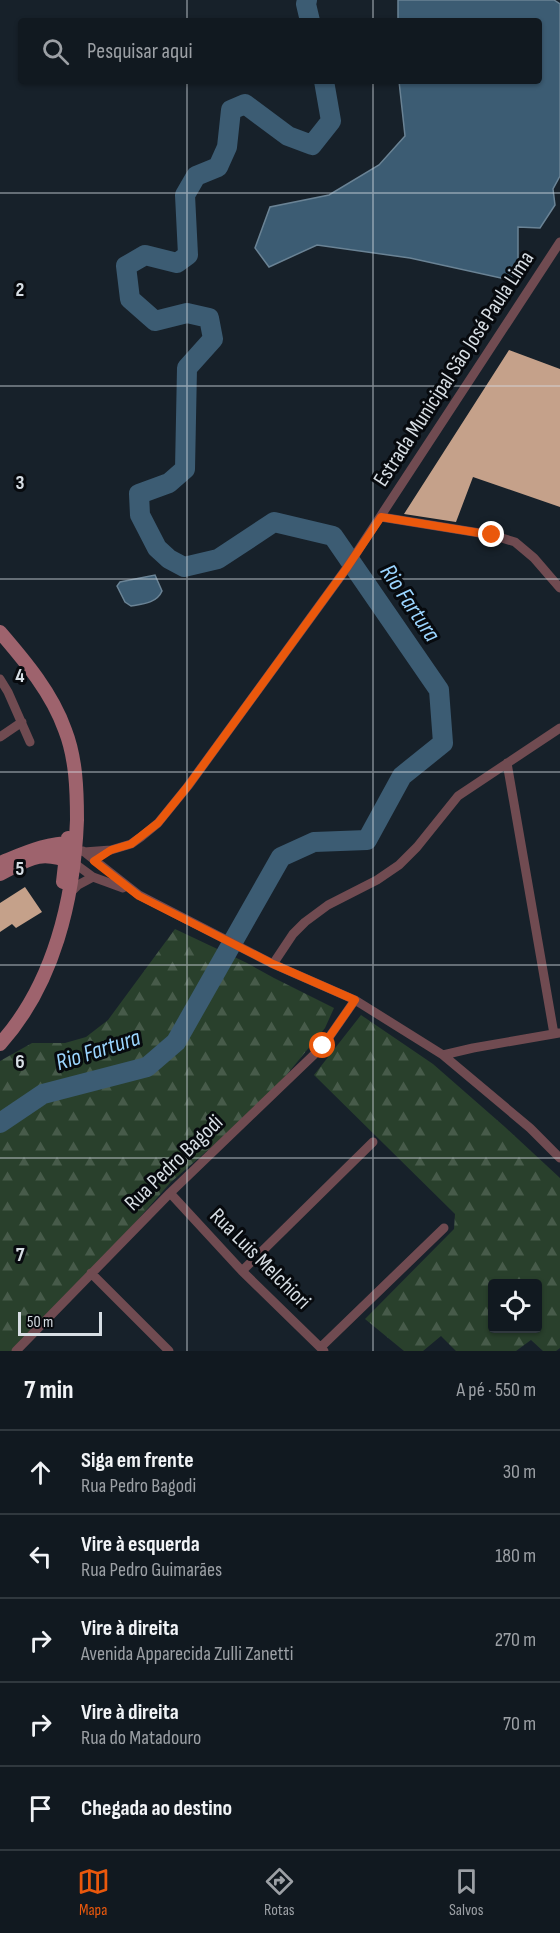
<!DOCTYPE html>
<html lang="pt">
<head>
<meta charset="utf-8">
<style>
  body { margin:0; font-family:"Sofia Sans Condensed",sans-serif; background:#1e262d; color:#f1f3f6 }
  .controls { position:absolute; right:18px; bottom:18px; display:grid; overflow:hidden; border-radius:6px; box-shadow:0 2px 4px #0004 }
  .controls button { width:54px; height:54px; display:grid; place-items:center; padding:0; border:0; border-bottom:2px solid #30383e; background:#111920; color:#f1f3f6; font:30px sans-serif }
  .scale { position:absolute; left:18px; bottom:15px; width:84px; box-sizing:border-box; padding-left:6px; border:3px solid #d7dee4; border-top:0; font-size:16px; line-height:21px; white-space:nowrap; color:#d7dee4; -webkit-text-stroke:4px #070a0e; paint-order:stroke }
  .stop { position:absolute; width:18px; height:18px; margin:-14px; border:4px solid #ea580c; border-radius:50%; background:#fff }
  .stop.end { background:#ea580c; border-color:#fff; box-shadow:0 2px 6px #0008 }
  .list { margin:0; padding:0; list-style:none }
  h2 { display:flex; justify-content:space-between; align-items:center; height:78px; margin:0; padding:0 24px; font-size:26px }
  h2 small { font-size:20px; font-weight:400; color:#9ca0a5 }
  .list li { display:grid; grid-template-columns:39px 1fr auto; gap:18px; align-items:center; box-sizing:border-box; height:84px; padding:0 24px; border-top:2px solid #30383e }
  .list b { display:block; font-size:22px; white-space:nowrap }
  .list p { margin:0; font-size:20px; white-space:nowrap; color:#9ca0a5 }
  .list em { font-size:20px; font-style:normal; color:#9ca0a5 }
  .icon { flex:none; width:33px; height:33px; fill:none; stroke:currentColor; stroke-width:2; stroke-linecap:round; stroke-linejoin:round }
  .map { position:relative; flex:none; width:560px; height:1351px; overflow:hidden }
  .search { position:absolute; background:#111920; box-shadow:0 2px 4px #0004; left:18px; right:18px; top:18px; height:66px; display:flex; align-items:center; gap:15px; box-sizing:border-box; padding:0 21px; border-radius:6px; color:#9ca0a5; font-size:22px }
  .sheet { height:498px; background:#111920 }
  nav { display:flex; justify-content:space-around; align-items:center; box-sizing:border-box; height:84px; border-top:2px solid #30383e; background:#111920; font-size:16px; color:#9ca0a5 }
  nav a { display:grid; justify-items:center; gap:3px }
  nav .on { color:#ea580c }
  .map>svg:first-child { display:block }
  .forest { fill:url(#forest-firs); fill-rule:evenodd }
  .water { fill:#3c5c73; stroke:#6a8395; stroke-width:1.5 }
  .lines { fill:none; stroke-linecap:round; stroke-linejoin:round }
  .river { stroke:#3c5c73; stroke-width:20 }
  .building { fill:#c5a18a }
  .street { stroke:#704b51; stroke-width:9 }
  .secondary { stroke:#9e636d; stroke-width:14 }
  .route { stroke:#ea580c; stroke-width:8 }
  .grid { fill:none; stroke:#d7dee4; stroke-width:1.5; stroke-opacity:0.55 }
  .labels { text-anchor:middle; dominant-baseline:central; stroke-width:6; stroke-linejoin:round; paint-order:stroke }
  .street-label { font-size:22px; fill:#d7dee4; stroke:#070a0e }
  .water-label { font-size:24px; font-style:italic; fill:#9bd5ff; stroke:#070a0e }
  .grid-label { font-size:20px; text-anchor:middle; font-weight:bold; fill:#d7dee4; stroke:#070a0e; stroke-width:6; stroke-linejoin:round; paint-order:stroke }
</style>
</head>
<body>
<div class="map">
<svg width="560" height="1351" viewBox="0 0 560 1351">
  <defs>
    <pattern id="forest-firs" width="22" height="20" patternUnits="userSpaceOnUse" patternTransform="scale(1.5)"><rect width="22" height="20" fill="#29402c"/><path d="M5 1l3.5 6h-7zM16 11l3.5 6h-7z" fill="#475b4a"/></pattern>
  </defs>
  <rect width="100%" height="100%" fill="#17212a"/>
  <path class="forest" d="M175,929l72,34 27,15 60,30 -9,20 -59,72 -95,82 -91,103 -64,66h-16v-290l32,-18h33l21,-6 22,-17z
    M361,1015l72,49 72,63 55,51v170l-4,3h-13l-12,-11 -15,11h-60l-15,-15 -18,15h-19l-39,-32 89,-90 1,-15 -141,-139zM492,1284h46v44h-46z"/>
  <path class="water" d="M398,0h156l6,4v172l-7,13 2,16 -15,23 -22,-1v40l-8,13 -100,-22 -93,-13 -48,22 -14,-19 15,-41 59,-12 50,-30 26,-29 -6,-55h140v-60h-141z
    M155,575l7,16c-5,12 -19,13 -31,15l-6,-4 -8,-16 3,-4z"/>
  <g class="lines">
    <path class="river" d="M307,0l-1,4 4,17
      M0,1123l43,-29 104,-27 29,-25 105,-185 33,-15 53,-2 35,-64 41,-33 -4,-53 -106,-154 -59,-14 -56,37 -34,8 -15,-8 -12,-11 -17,-33 -1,-21 30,-11 16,-14 2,-101 26,-29 -4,-21 -22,-5 -32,8 -25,-22 -4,-33 19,-11 32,8 11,-8 -3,-60 11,-19 22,-9 9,-20 4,-37 14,-6 43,32 24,9 19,-24 -7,-40"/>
  </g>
  <path class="building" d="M509,350l51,19v138l-87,-30 -17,45 -52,-8z
    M25,887l17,25 -26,16 -4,-4 -12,8v-29z"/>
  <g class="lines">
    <path class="street" d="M381,517l111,18 23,7 19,16 26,30
      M0,679l8,13 22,50
      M0,737l22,-15
      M507,763l47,271
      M83,851l56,44 134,69 82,36 88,55 87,73 30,30
      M84,852l27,-2 20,-6 10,-7 17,-14 30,-37 158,-217 214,-327
      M74,863l19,14
      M70,893l8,-8 15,-8 30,11
      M273,964l20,-30 12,-12 23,-17 49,-25 22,-15 18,-18 41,-51 102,-68
      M443,1055l30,-7 86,-15
      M170,1193l72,78 82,80
      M242,1271l131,-129
      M91,1273l78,78
      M321,1347l123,-119
      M16,1351l154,-158 153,-147 32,-46"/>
    <path class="secondary" d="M0,632c25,29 52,61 65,98 11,28 12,60 12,90 -3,79 -23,164 -77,224
      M0,863c25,-10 48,-21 75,-20
      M0,874c29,-15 40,-25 73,-11
      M63,882l5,-44"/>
  </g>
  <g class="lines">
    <path class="route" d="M323,1046l32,-46 -82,-36 -134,-68 -45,-35 17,-11 20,-6 27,-21 30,-37 158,-217 35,-52 111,18"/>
  </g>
  <path class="grid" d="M187,0v21M373,0v21M187,81v1270M373,81v1270M0,193h560M0,386h560M0,579h560M0,772h560M0,965h560M0,1158h560"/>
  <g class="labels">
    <g class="street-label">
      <text transform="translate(454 369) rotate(-57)">Estrada Municipal São José Paula Lima</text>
      <text transform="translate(174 1163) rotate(-44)">Rua Pedro Bagodi</text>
      <text transform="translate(260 1259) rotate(45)">Rua Luis Melchiori</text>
    </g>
    <g class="water-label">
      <text transform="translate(410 603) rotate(56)">Rio Fartura</text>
      <text transform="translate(98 1050) rotate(-18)">Rio Fartura</text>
    </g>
  </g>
  <g class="grid-label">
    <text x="20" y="296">2</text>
    <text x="20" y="489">3</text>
    <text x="20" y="682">4</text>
    <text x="20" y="875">5</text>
    <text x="20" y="1068">6</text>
    <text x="20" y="1261">7</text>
  </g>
</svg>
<div class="controls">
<button><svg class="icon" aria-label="locate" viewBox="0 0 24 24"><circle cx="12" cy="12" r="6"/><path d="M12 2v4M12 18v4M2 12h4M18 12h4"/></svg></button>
</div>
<div class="scale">50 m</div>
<div class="stop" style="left:323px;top:1046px"></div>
<div class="stop end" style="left:492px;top:535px"></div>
<div class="search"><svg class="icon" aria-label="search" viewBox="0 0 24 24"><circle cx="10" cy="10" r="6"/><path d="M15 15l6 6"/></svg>Pesquisar aqui</div>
</div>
<section class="sheet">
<h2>7 min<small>A pé · 550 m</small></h2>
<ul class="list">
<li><svg class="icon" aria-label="ahead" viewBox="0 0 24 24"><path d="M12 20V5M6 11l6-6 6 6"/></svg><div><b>Siga em frente</b><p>Rua Pedro Bagodi</p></div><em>30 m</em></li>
<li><svg class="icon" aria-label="left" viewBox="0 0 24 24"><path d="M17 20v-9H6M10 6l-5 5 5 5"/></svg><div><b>Vire à esquerda</b><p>Rua Pedro Guimarães</p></div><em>180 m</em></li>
<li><svg class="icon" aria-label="right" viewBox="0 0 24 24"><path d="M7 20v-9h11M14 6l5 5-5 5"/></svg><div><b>Vire à direita</b><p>Avenida Apparecida Zulli Zanetti</p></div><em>270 m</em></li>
<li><svg class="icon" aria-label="right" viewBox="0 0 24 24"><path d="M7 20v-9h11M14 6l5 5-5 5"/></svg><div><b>Vire à direita</b><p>Rua do Matadouro</p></div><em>70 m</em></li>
<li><svg class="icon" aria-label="arrive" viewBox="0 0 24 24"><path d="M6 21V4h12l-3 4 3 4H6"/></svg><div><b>Chegada ao destino</b></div></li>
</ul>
</section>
<nav>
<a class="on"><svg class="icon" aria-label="map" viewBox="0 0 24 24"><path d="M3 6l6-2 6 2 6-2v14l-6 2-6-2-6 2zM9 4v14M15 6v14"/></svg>Mapa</a>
<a><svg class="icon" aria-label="directions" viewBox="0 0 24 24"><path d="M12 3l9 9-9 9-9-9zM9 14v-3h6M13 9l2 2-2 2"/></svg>Rotas</a>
<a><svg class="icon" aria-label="saved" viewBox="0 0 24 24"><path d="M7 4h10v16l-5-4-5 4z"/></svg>Salvos</a>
</nav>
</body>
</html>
